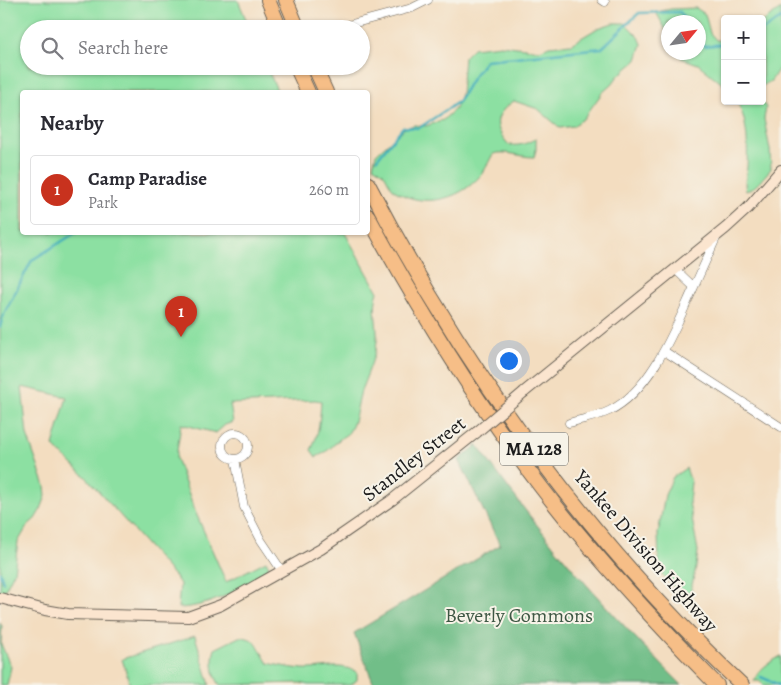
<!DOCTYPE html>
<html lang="en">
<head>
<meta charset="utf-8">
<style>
  body { margin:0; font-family:Alegreya,serif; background:#f2f2f3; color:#2b2b33 }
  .controls { position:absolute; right:15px; top:15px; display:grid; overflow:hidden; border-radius:5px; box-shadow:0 1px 4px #0004 }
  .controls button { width:45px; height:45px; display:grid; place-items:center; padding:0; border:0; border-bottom:1px solid #e1e1e2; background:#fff; color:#2b2b33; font:25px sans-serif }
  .compass { position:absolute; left:661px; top:15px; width:45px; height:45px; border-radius:50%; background:#fff; box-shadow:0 1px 4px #0004; rotate:61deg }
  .you { position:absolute; left:508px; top:360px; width:18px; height:18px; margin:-12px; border:4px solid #fff; border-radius:50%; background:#1a73e8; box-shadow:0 0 0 8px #1a73e833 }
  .badge { display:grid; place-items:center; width:32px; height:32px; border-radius:50%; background:#c8321e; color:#fff; font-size:16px; font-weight:700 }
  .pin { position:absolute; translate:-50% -41px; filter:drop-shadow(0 1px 2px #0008) }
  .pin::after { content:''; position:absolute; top:26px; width:18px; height:15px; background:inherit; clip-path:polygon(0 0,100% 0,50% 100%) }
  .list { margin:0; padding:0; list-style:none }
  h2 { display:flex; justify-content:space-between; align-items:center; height:65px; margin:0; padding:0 20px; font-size:21px }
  h2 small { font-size:16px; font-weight:400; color:#7c7c81 }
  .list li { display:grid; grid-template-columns:32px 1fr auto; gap:15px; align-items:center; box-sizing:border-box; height:70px; margin:0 10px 10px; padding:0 10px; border:1px solid #e1e1e2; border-radius:5px }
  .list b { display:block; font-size:19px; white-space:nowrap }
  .list p { margin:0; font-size:16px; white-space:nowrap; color:#7c7c81 }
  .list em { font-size:16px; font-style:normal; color:#7c7c81 }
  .icon { flex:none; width:28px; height:28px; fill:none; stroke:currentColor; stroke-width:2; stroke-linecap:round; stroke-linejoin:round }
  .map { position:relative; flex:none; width:781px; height:685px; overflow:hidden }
  .search { position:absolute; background:#fff; box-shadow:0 1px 4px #0004; left:20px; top:20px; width:350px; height:55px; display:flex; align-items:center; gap:12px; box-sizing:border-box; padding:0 18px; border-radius:28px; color:#7c7c81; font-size:19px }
  .panel { position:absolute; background:#fff; box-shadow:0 1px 4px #0004; left:20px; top:90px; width:350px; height:145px; border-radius:5px }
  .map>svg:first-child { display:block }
  .green { fill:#8ce0a2; stroke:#547e5f }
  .forest { fill:#71be88; stroke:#466d52 }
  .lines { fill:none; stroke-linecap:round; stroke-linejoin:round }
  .stream { stroke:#3faebb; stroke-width:2.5 }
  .street-casing { stroke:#676055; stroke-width:9 }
  .secondary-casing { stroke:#676055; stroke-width:12 }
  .highway-casing { stroke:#676055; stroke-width:16 }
  .street { stroke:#fff; stroke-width:8 }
  .secondary { stroke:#fbe5cf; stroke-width:10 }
  .highway { stroke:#f6be87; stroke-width:14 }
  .secondary-bridge-casing { stroke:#676055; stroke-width:12; stroke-linecap:butt }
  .secondary-bridge { stroke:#fbe5cf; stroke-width:10 }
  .labels { text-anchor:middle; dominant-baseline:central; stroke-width:4; stroke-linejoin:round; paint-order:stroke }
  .shield { fill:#f7f3e8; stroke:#5e5c59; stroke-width:1 }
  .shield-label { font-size:19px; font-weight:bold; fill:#1c1c1c }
  .street-label { font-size:20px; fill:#1c1c1c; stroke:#f7f3e8 }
  .park-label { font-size:20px; fill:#3e5744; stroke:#f7f3e8 }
</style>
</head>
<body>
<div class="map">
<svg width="781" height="685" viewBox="0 0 781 685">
  <rect width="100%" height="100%" fill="#f7f3e8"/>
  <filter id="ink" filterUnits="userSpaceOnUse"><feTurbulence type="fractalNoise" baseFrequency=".02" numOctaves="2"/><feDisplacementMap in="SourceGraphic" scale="10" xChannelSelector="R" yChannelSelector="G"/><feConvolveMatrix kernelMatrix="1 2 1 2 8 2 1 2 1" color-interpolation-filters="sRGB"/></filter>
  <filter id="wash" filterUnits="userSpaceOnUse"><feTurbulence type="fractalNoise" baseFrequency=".0096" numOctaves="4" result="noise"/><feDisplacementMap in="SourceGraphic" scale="20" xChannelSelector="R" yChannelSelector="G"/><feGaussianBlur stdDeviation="1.12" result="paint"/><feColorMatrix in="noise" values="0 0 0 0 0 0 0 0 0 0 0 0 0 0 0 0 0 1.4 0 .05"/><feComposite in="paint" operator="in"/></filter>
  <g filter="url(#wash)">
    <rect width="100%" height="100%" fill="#f3ddc0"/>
    <path class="green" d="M0,0h238l12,29h-221v37h237l12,26h-256v140l323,1 33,59c-6,16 0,32 -1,49 -1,13 -10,34 -15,47 -5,14 -5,32 -13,44 -2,3 -6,4 -9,7 -9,8 -12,13 -24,18l-5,-7c8,-15 9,-32 10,-49l-6,-1 -85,4 3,18 -8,3 -9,8 -35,-9 -5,34 19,53 31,71 40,-21 3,6 -2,4 -4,5c-28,15 -53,31 -85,32l2,-24 -4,-6 -90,-101 -33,-31 14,-49 -45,-10 5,48 18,51 1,10 -5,13 -6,10 -7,6 -10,17 -4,30 -10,20 -4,1z
      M696,8l9,6 5,19 6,7 9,1v45l-27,-22 -17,-6 -3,-5 20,-1v-30h-30v12l-12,-22 15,-3z
      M781,9v56l-10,16 -9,5v-64z
      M613,23h12l14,14 3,7 -5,16 -19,16 -6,8 -10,9 -19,26 -10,7 -13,2 -22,-19 -24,-8c-21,14 -21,26 -5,44 11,1 18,-1 27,-7v12l-2,7c-15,0 -27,-7 -41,-3 -3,5 -6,12 -9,17 -20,28 -58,38 -87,21 -8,-5 -9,-14 -14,-19 -3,-3 -7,-5 -10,-7l3,-12 29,-26 9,-3 12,1 17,-6 12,-11 6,-15 3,-37 9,-9 28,-3 39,5 9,-4 22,-2 27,-16z
      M736,101h26l4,7 -2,11 6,31 1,19c-8,8 -14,19 -25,22 -2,-8 0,-16 1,-24 1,-20 1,-49 -11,-66z
      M686,468l5,14 -2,20 9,49 -2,16 -7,32 -5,4 -10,-16 -12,-12 -3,-11 -1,-30 7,-39 8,-18z
      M0,623l2,3 -1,18 10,23 -4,18h-7z
      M195,636l15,49h-80l-8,-26z
      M239,637c19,0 19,12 29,26 12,3 24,5 35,6 19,1 36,-7 54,3v8l-6,5h-43l-8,-2 -80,2c-7,-9 -9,-25 -5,-36z
      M781,656v29h-17l-5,-4h-5c5,-13 15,-18 27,-25z"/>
    <path class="forest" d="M477,445c21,29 42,58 64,85 43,55 91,105 141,155h-308l-20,-52 146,-88 -41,-85z"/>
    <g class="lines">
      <path class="stream" d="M762,31l19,-13
        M698,39l6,7 21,-2
        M377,159l26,-32 16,1 39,-26 15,-25 13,-17 116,-12 37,-35 41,-1 7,10
        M0,327l3,-11 29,-56 45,-28
        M0,572l3,10
        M761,677l18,8"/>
    </g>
  </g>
  <g filter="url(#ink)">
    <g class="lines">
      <g class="street-casing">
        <path id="street" d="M602,0l3,2
          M348,25l64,-17 16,-8
          M694,287l23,-51
          M664,351l117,76
          M569,423c13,-4 27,-6 40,-12 43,-21 66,-83 85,-124l-18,-17
          M222 446a13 13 0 1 1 26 0a13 13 0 1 1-26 0Z
          M235,459l9,48 17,33 21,31"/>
      </g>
      <g class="secondary-casing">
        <path id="secondary" d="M524,392l202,-164 22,-20 33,-38
          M0,598l45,12 23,4 120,3 33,-12 100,-56 71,-49 85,-68"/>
      </g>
      <g class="highway-casing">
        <path id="highway" d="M268,0l12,29
          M286,0l12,29
          M296,66l12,26
          M314,66l12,26
          M368,184c96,185 221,357 374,501
          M368,216c51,94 108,186 173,271 54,70 114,135 176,198"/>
      </g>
      <use href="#street" class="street"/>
      <use href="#secondary" class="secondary"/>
      <use href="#highway" class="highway"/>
      <g class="secondary-bridge-casing">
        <path id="secondary-bridge" d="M477,432l47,-40"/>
      </g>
      <use href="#secondary-bridge" class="secondary-bridge"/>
    </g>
  </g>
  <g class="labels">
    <rect class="shield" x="500" y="432.5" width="68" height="33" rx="4"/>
    <g class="shield-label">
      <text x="534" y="449">MA 128</text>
    </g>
    <g class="street-label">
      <text transform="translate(414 459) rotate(-38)">Standley Street</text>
      <text transform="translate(646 551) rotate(49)">Yankee Division Highway</text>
    </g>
    <g class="park-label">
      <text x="519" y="615">Beverly Commons</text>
    </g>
  </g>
</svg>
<div class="controls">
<button>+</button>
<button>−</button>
</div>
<svg class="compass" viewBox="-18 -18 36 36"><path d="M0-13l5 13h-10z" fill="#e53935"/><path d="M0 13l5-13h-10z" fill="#7c7c81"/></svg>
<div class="you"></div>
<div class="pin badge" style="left:181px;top:337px">1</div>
<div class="search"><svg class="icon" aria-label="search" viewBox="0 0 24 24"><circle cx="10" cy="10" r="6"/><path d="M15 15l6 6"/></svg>Search here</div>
<section class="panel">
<h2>Nearby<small></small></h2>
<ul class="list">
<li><span class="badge">1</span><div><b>Camp Paradise</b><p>Park</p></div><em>260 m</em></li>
</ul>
</section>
</div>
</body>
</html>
